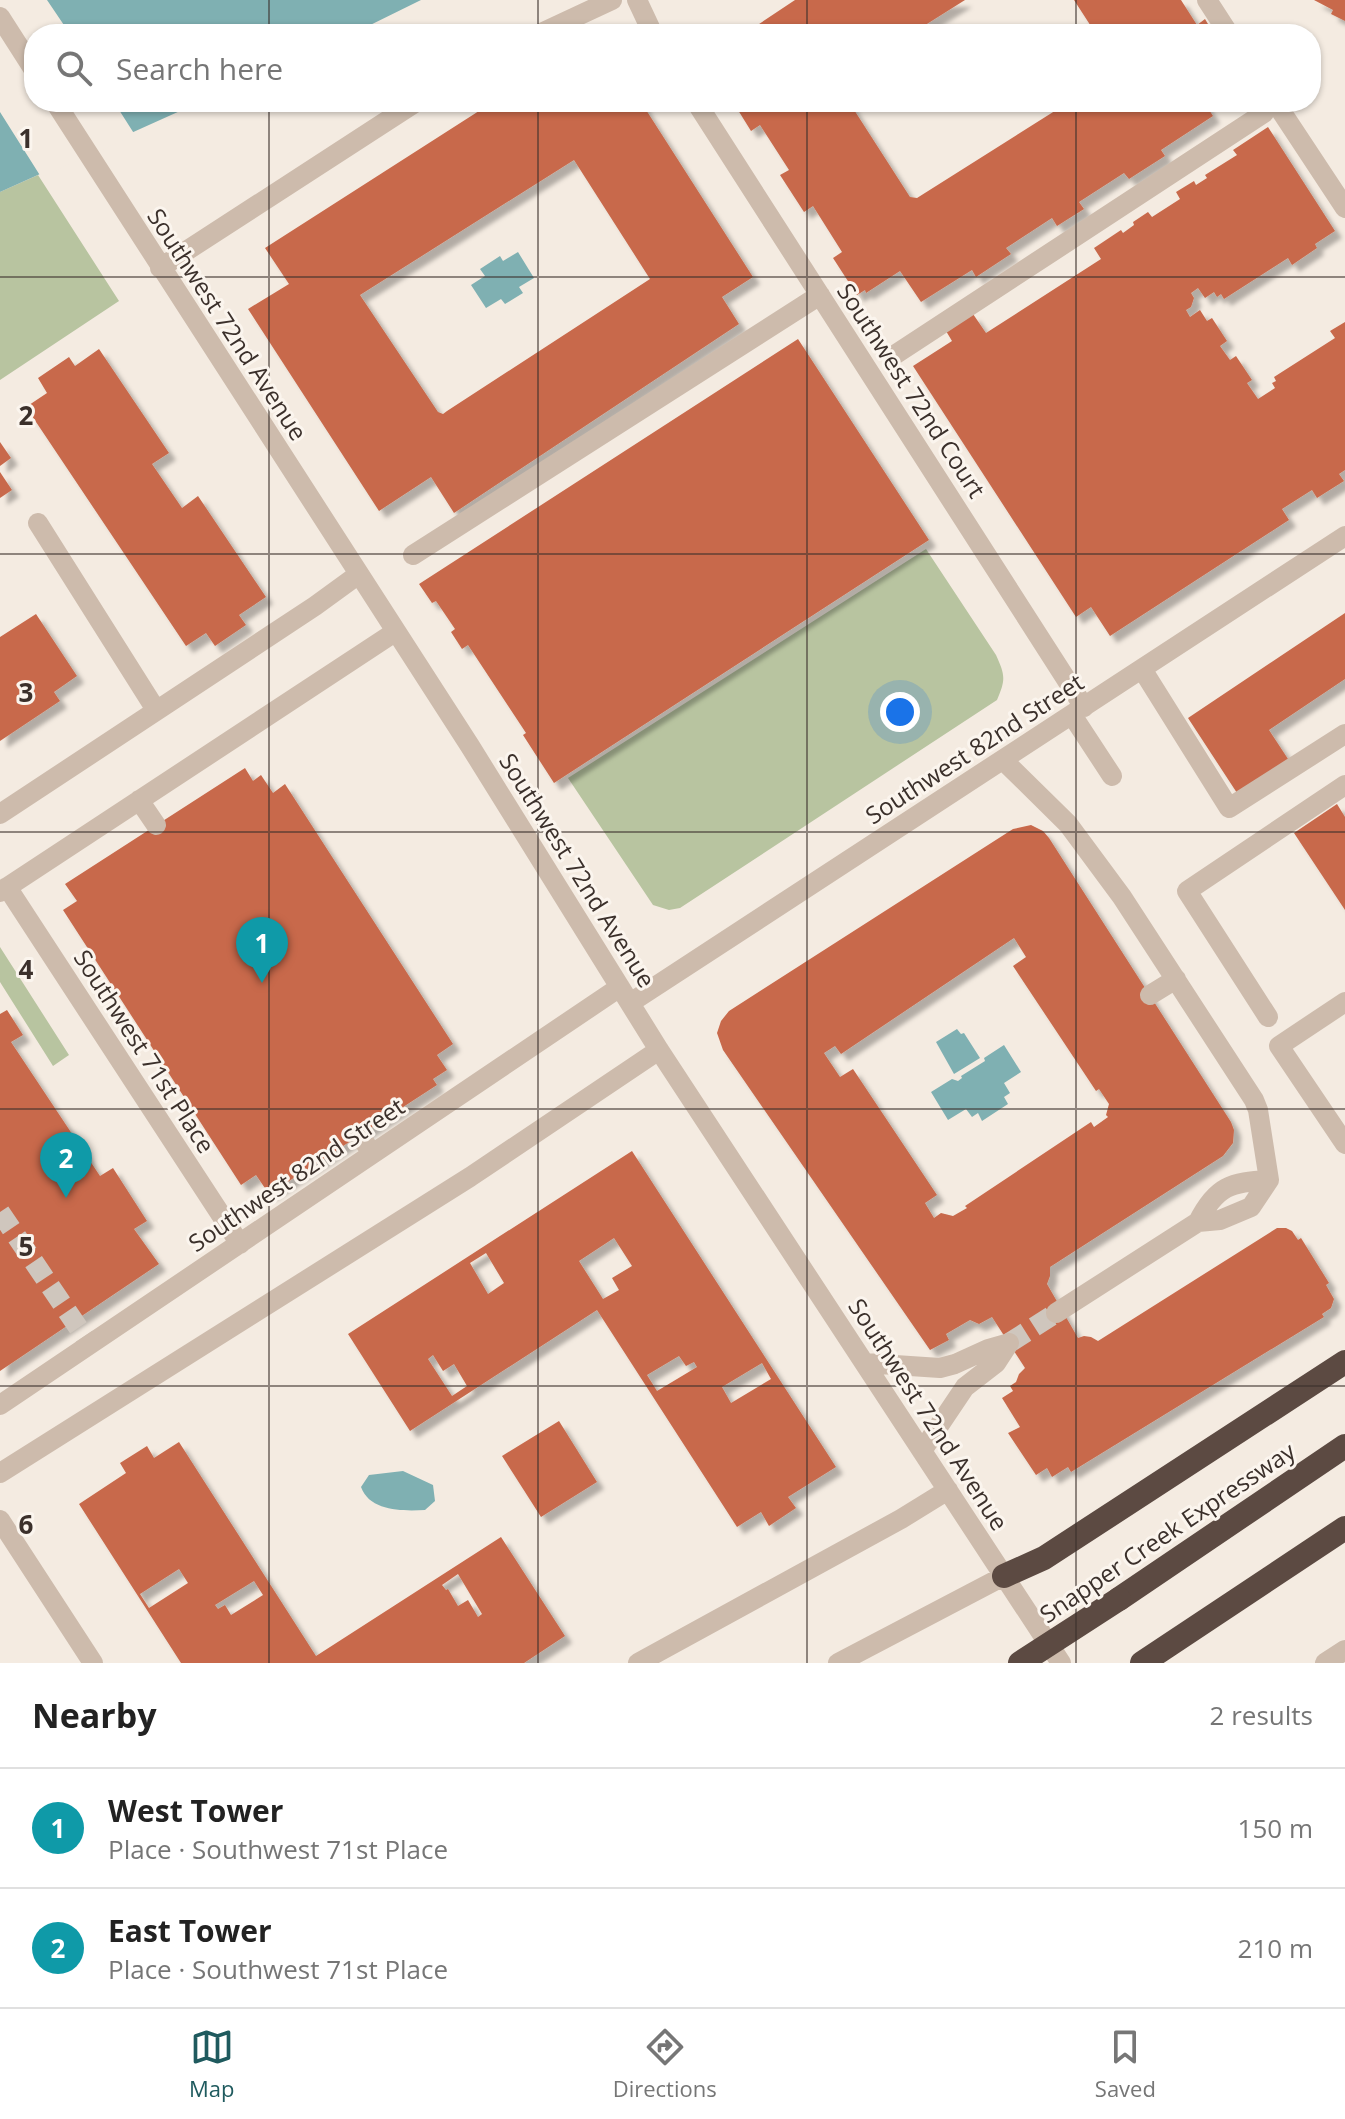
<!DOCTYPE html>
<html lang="en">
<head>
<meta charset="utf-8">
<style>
  body { margin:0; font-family:"Open Sans",sans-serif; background:#f2f2f2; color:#222 }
  .you { position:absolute; left:900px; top:712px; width:28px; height:28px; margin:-20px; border:6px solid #fff; border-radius:50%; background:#1a73e8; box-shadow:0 0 0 12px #1a73e833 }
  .badge { display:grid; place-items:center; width:52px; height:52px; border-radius:50%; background:#1f5a5e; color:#fff; font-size:26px; font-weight:700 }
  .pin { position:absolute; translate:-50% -66px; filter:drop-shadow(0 2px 4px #0008) }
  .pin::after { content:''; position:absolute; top:42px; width:28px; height:24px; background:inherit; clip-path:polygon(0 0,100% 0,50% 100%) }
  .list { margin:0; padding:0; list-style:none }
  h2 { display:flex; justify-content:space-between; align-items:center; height:104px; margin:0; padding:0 32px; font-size:34px }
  h2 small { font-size:26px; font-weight:400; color:#767676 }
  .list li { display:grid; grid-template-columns:52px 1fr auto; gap:24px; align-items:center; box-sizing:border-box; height:120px; padding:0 32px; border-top:2px solid #e0e0e0 }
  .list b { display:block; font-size:30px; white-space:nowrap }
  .list p { margin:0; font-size:26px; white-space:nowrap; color:#767676 }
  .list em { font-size:26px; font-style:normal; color:#767676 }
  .icon { flex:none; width:44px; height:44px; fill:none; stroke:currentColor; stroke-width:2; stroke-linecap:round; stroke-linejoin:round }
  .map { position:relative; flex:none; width:1345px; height:1663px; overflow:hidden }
  .search { position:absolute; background:#fff; box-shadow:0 2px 6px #0004; left:24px; right:24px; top:24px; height:88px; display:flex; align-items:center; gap:20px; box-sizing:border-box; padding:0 28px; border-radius:32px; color:#767676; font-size:30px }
  .sheet { height:344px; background:#fff }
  nav { display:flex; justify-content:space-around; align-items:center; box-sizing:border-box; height:112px; border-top:2px solid #e0e0e0; background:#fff; font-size:22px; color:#767676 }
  nav a { display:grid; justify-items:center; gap:4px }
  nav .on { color:#1f5a5e }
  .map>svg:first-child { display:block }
  .green { fill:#b8c4a0 }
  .water { fill:#7fb0b2 }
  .pier { fill:#f4ebe1 }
  .building { fill:#c8694b; fill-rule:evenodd; filter:url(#shadow) }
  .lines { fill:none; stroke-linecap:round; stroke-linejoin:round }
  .minor-tunnel { stroke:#cfc6bd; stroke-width:20; stroke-dasharray:20 10; stroke-linecap:butt }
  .minor { stroke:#cdbbac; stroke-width:20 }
  .highway { stroke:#5c4a42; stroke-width:24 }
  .highway-bridge { stroke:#5c4a42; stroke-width:24 }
  .grid { fill:none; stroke:#3b302b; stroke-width:2; stroke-opacity:0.55 }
  .labels { text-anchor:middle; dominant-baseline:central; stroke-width:6; stroke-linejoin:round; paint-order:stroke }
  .street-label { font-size:24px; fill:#3b302b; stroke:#fbf5ee }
  .grid-label { font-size:26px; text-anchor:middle; font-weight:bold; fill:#3b302b; stroke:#fbf5ee; stroke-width:6; stroke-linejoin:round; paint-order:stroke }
</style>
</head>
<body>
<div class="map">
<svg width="1345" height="1663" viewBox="0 0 1345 1663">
  <defs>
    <filter id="shadow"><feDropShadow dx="7" dy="7" stdDeviation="2" flood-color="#0004"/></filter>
  </defs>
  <rect width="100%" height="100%" fill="#f4ebe1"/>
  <path class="green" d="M38,175l81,126 -119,79v-188z
    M926,549l70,106c9,20 10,24 1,45l-317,208 -11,2 -16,-5 -85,-127z
    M0,947l69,108 -16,11 -53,-84z"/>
  <path class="water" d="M0,0h421l-69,34h-318v68h166l-200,90z
    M518,252l16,26 -15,9 4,6 -18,11 -4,-5 -15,9 -15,-23 14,-9 -5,-7 20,-13 3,5z
    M957,1029l4,5 3,-1 16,25 -26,16 -18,-32z
    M1004,1045l17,27 -17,11 6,10 -6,4 4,7 -26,17 -4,-8 -6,4 -6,-8 -18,11 -17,-28 21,-13 6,2 4,-3 -1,-2 24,-15 -1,-3z
    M403,1471l30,14 2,16 -10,9c-21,1 -55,2 -64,-23l8,-12z"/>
  <path class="pier" d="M0,0h47l23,34h-36v68h80l21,33 -94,42 -41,-65z"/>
  <path class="building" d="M795,0h170l-54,34h-167z
    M1074,0h107l16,25 8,-6 9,15h-118z
    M1314,0h31v21l-14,-7 2,-4z
    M493,102h148l112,175 -31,20 17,27 -285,189 -23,-36 -52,34 -131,-202 41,-25 -24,-36zM574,160l76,119 -203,132 -4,3 -5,-2 -78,-117z
    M733,102h116l61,95 7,1 152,-96h135l9,14 -52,34 4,6 -36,23 -5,-6 -45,29 5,7 -27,17 -5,-8 -46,30 5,6 -35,23 -4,-7 -51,32 -21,-31 -34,22 -1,-3 -8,5 -24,-37 9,-6 -29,-46 -9,6 -24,-37 9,-5 -29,-45 -9,6z
    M1268,127l67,104 -20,13 2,4 -25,17 -4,-7 -64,41 -3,-5 -4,3 -3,-5 -9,6 -7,-10 -7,5 3,5 -3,9 -5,3 4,7 10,-7 7,11 5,-3 15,23 -7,5 10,14 6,-4 16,24 -5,3 11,16 17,-11 -3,-5 4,-2 -2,-4 61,-39 -5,-7 15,-9v148l-6,4 5,7 -27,17 -5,-8 -30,19 7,11 -179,116 -19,-29 -15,10 -163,-251 39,-25 -6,-10 27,-17 13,19 115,-74 -7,-11 27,-18 2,3 11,-8 -1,-3 15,-10 4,5 28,-18 -4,-7 18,-11 2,4 11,-7 -2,-3 32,-20 -4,-5z
    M798,339l131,201 -375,243 -31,-48 3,-2 -58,-88 -6,4 -11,-17 4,-3 -19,-28 -4,2 -13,-19z
    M99,349l70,104 -17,11 30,44 16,-12 68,101 -27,18 7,10 -31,21 -9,-13 -20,13 -160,-239 21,-14 -9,-15 31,-21 6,9z
    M0,442l11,16 -11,8z
    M0,472l12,18 -12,8z
    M1345,613v66l-76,51 21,32 -51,34 -51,-78z
    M36,614l41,62 -23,16 6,9 -60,40v-104z
    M245,768l8,13 8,-6 12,18 12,-9 168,260 -16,11 10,15 -14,9 4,6 -168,109 -13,-19 -15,10 -178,-275 14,-9 -12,-17z
    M1337,804l8,13v93l-51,-77z
    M1031,825l12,6 6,7 182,284 3,8 -1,13 -10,13 -173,111v9l-3,8 31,54 6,-2 7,1 7,4 179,-113h9l6,3 6,9 3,-2 28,45 -3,2 8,14 -3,9 -9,6 2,3 -253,155 -3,-5 -16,10 -5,-9 -11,7 -28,-42 12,-6 -18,-29 11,-7 -3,-5 6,-4 3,-8 6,-6 -33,-51 -13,7 -9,-4 -24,14 3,6 -19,10 -207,-300 -6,-17 4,-12 8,-10 284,-182zM1014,938l12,19 -13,9 83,125 3,-2 10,15 -3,11 2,2 -14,10 -3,-5 -126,84 2,2 -14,8 -12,-3 -7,5 -9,-15 12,-8 -84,-126 -13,8 -16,-24 11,-7 6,8z
    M7,1010l16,25 -12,7 89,134 13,-8 34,53 -13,8 25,35 -159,107v-357z
    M632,1151l204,316 -48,30 8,11 -27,18 -8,-14 -24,15 -140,-217 -187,121 -62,-97zM614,1238l18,28 -20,12 7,12 -16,9 -24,-38zM486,1253l18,30 -16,11 -18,-31zM433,1355l10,16 11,-7 13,22 -15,10 -24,-37zM679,1356l7,10 8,-4 3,5 -40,24 -10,-16zM762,1363l9,16 -40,24 -9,-16z
    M559,1421l38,61 -56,35 -39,-61z
    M179,1442l137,214 185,-119 64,99 -41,27h-343l-102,-159 47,-31 -6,-10 27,-17 7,12zM179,1569l9,14 -39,25 -9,-14zM458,1574l24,40 -4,3 -10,-17 -10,6 -10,-17 -2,1 -4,-5zM254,1581l9,14 -32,20 -6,-10 -7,4 -3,-4z"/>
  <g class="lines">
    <path class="minor-tunnel" d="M0,1212l90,133
      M1009,1343l47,-30"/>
    <path class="minor" d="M637,0l16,34
      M1207,0l22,34
      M0,17l34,53
      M539,34l73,-34
      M55,102l415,644 189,304 402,613
      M696,102l388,605
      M1275,102l70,106
      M160,268l256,-166
      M896,354l368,-241
      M38,523l118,187
      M413,555l407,-260
      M1142,669l87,139 116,-74
      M1072,715l40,61
      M1003,760l65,64 54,73 132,203 4,10 11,70 -18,27 -31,13 -22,2 -142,91
      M139,800l17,25
      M0,814l315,-208 44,-32
      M7,887l233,357
      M0,892l395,-260
      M1150,995l26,-16
      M1345,1002l-66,44 66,98
      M630,1003l715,-467
      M1268,1017l-81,-126 158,-106
      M360,1135l12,19
      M1198,1222c18,-36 33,-40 71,-42
      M865,1363l75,5 15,-4 33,-15 21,-6
      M0,1405l620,-418
      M922,1451l43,-64 31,-24 13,-20
      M0,1473l470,-296 189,-127
      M0,1520l93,143
      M638,1663l263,-144 47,-29
      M838,1663l166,-87
      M1325,1663l20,-13"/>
    <path class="highway" d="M1004,1576l40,-18 301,-196
      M1119,1599l226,-153
      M1142,1663l203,-135"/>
    <path class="highway-bridge" d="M1020,1663l99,-64"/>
  </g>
  <path class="grid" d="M269,0v34M538,0v34M807,0v34M1076,0v34M269,102v1561M538,102v1561M807,102v1561M1076,102v1561M0,277h1345M0,554h1345M0,832h1345M0,1109h1345M0,1386h1345"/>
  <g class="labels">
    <g class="street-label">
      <text transform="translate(228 324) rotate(57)">Southwest 72nd Avenue</text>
      <text transform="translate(912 390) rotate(57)">Southwest 72nd Court</text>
      <text transform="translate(974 748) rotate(-33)">Southwest 82nd Street</text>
      <text transform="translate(578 870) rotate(58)">Southwest 72nd Avenue</text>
      <text transform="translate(145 1051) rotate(57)">Southwest 71st Place</text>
      <text transform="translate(296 1174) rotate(-34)">Southwest 82nd Street</text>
      <text transform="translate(929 1414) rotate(57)">Southwest 72nd Avenue</text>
      <text transform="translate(1167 1532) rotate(-34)">Snapper Creek Expressway</text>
    </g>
  </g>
  <g class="grid-label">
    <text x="26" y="148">1</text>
    <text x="26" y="425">2</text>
    <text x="26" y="702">3</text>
    <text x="26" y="979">4</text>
    <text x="26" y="1256">5</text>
    <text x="26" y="1534">6</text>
  </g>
</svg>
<div class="you"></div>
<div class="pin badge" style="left:262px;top:983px;background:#0f9aa8">1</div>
<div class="pin badge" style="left:66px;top:1198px;background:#0f9aa8">2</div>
<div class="search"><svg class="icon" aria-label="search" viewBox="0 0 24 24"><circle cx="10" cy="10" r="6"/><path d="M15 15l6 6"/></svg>Search here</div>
</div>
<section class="sheet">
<h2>Nearby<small>2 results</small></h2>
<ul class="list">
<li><span class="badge" style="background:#0f9aa8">1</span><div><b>West Tower</b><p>Place · Southwest 71st Place</p></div><em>150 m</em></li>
<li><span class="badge" style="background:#0f9aa8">2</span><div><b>East Tower</b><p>Place · Southwest 71st Place</p></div><em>210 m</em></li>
</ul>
</section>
<nav>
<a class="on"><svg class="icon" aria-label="map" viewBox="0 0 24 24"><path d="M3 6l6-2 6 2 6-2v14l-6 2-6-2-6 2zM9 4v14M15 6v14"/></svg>Map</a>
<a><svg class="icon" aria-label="directions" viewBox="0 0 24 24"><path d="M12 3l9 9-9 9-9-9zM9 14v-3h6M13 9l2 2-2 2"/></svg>Directions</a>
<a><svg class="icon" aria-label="saved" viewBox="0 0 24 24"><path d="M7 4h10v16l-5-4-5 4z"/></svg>Saved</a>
</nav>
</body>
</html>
